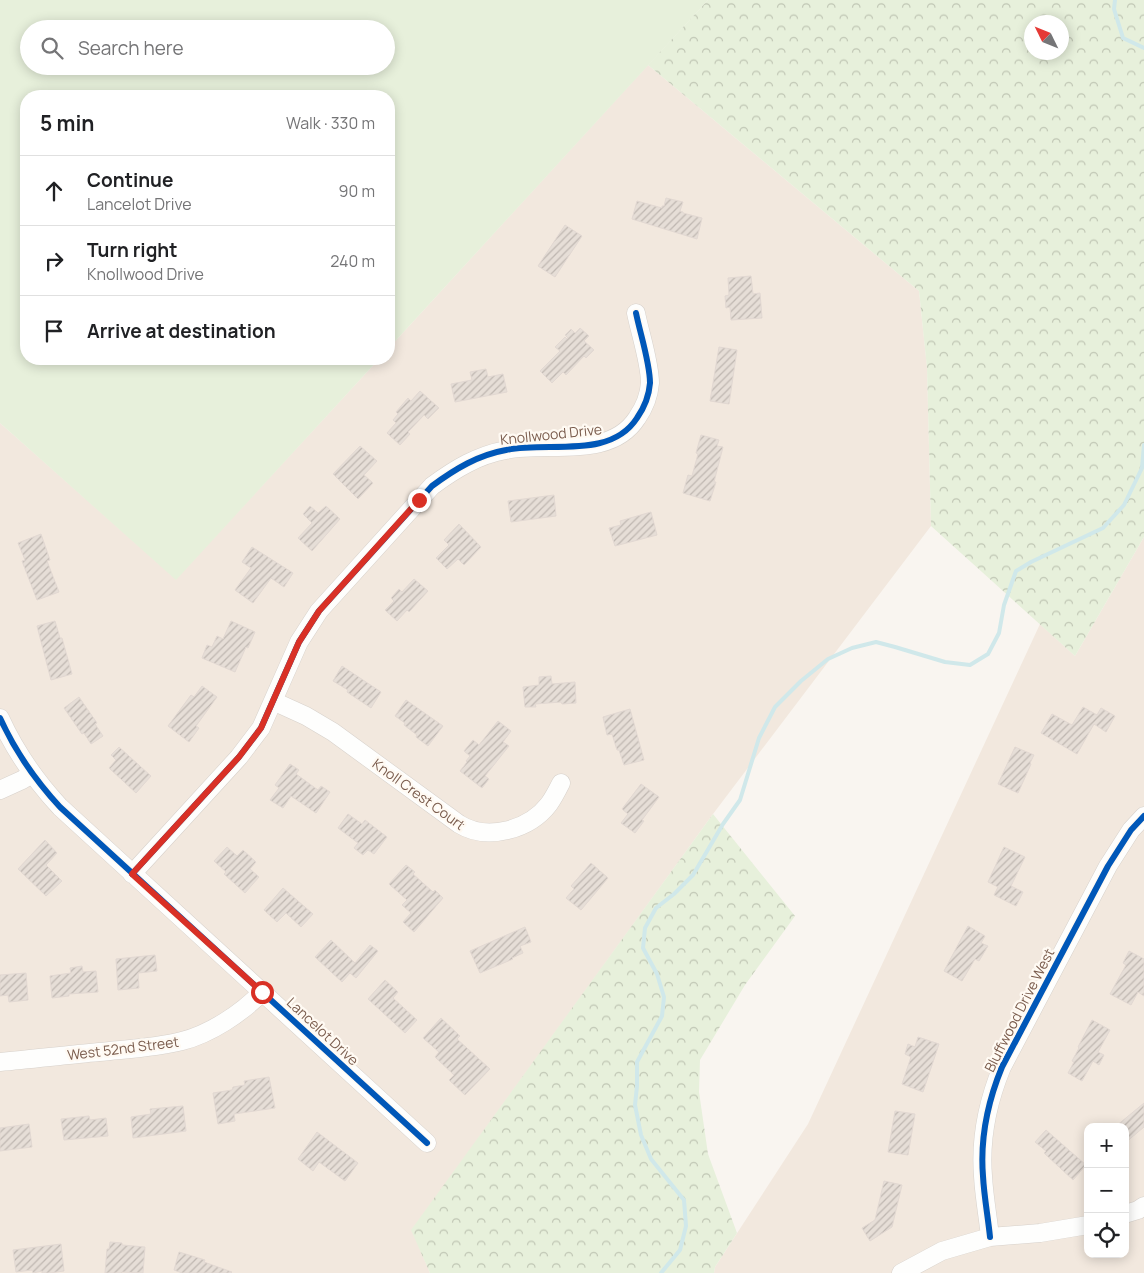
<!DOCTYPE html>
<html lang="en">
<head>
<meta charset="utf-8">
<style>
  body { margin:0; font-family:Manrope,sans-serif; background:#f6f6f6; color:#202124 }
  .controls { position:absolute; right:15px; bottom:15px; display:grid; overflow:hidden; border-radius:10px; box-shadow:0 2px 12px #0003 }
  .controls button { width:45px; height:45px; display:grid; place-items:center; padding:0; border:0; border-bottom:1px solid #e0e0e0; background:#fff; color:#202124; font:25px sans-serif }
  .compass { position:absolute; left:1024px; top:15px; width:45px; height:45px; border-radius:50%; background:#fff; box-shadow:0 2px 12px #0003; rotate:313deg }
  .stop { position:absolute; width:15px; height:15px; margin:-11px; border:4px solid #d93025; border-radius:50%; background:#fff }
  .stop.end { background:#d93025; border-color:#fff; box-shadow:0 1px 5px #0008 }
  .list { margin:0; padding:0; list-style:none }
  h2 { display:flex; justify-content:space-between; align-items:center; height:65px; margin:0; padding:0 20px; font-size:21px }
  h2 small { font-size:16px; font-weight:400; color:#757577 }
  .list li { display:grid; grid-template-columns:32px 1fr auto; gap:15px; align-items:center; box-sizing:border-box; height:70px; padding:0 20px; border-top:1px solid #e0e0e0 }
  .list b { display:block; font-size:19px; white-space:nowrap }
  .list p { margin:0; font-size:16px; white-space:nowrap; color:#757577 }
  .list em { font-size:16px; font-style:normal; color:#757577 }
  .icon { flex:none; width:28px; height:28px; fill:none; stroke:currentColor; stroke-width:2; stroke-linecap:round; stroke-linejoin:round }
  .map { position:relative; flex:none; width:1144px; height:1273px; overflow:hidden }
  .search { position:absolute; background:#fff; box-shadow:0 2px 12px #0003; left:20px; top:20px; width:375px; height:55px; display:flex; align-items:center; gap:12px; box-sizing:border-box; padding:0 18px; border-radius:28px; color:#757577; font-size:19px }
  .panel { position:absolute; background:#fff; box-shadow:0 2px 12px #0003; left:20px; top:90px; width:375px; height:275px; border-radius:20px }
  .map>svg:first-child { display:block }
  .residential { fill:#f2e8de; fill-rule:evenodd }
  .grass { fill:#e7f0db; fill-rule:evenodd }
  .forest { fill:url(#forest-crowns); fill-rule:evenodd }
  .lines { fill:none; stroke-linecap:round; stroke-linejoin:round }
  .stream { stroke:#d0e8ea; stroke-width:4 }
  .building { fill:url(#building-hatch); stroke:#e2d8d2 }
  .minor-casing { stroke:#d7d1cb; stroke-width:19 }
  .minor { stroke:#fefefd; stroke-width:18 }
  .cycleway-casing { stroke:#fffaf3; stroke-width:9 }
  .cycleway { stroke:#0057b8; stroke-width:6 }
  .route { stroke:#d93025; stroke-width:6 }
  .labels { text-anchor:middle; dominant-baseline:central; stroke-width:4.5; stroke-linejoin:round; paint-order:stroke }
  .street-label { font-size:14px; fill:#7a5c4d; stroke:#fffaf3 }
</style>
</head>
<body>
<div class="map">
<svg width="1144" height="1273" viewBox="0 0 1144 1273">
  <defs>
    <pattern id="forest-crowns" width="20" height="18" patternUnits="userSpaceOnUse" patternTransform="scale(1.25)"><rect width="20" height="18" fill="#e7f0db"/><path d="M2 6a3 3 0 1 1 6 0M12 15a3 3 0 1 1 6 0" fill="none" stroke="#c0c6b4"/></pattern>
    <pattern id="building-hatch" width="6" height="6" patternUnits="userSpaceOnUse" patternTransform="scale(1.25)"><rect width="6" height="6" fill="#e6ded7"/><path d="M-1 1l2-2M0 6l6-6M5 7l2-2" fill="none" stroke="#bfb7b1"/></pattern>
  </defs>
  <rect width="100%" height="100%" fill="#f9f5f0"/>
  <path class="residential" d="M648,65l271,226 8,76 4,159 -218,288 -301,416 18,43h-430v-850l176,156 203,-220h10v-11z
    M1144,537v736h-430l1,-6 93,-143 232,-500 35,32zM1088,1127h37v127h-37z"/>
  <path class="grass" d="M0,0h708l-319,348v-252h-363v263h353l-203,221 -176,-157zM29,29h357v37h-357z"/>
  <path class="forest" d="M708,0h436v537l-69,119 -144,-130 -4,-158 -8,-77 -271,-226zM1032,22h30v30h-30z
    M713,814l82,102 -50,69 -45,75 -1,32 9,62 29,79 -22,34 -1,6h-284l-19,-43z"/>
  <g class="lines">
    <path class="stream" d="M1115,0l-1,9 9,29 21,10
      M661,1273l19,-23 6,-24 -2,-26 -33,-41 -10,-24 -6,-30 2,-19v-24l25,-46 2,-19 -7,-23 -14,-26 2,-20 11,-20 18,-14 19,-19 30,-51 17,-24 19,-62 16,-31 26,-26 27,-22 24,-11 24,-6 19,5 50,15 25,3 18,-11 11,-21 5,-28 12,-34 15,-9 72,-34 21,-23 18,-37 2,-23"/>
  </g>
  <path class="building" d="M666,198l17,4 -3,9 3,1v1l19,5 -5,21 -65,-20 5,-18 25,7v-2h2z
    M565,225l17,11 -27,41 -17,-11z
    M751,276l2,18 7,-1 2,25 -31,2 -1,-13 -4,1 -1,-12 4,-1 -1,-17z
    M580,328l9,8 -5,5 10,9 -8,8 -2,-2 -18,19 -3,-3 -11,11 -12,-12 20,-20 -5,-4 10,-10 2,2 1,-1 -3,-3 6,-6 4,4z
    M719,347l18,3 -8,54 -19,-3z
    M486,369l2,8 15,-3 4,18 -52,10 -4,-18 21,-4 -2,-8z
    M420,391l19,17 -11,11 -4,-4 -16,17 2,2 -10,11 -13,-12 9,-10 -3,-3 5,-6 -2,-2 12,-14 3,3z
    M701,435l18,5 -2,6 6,1 -9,35h2l-6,19 -27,-8 5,-18 4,1 6,-22 -2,-1z
    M360,446l17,15 -13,14 9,8 -15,16 -25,-25z
    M554,495l2,21 -45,6 -3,-21z
    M310,506l8,7 8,-7 14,13 -28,32 -14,-13 14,-15 -9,-9z
    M651,512l6,23 -42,11 -6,-18 12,-3 -1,-4z
    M459,524l22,23 -17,18 -6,-6 -11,10 -11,-11 13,-13 -5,-5z
    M41,534l9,26 -3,1 12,31 -22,8 -15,-39 3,-1 -7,-17z
    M252,547l41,26 -9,14 -13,-9 -18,25 -18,-13 16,-22 -9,-6z
    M414,579l14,12 -19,21 -2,-2 -10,11 -12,-11 9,-9 -3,-3 8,-9 3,3z
    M55,621l5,17h2l10,36 -21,6 -14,-54z
    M231,621l24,11 -7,16 -2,-1 -11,25 -33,-14 5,-13 5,2 5,-11 6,3z
    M342,666l39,26 -10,16 -24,-16 1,-2 -15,-9z
    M551,676l1,8 23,-2 1,21 -14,1 -1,-2 -26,2 1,3h-11l-2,-20 16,-2v-8z
    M202,686l15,11 -21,29 3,2 -10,14 -21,-16 23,-31 3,2z
    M79,697l18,26 -2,1 8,12 -12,8 -7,-11 -2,1 -18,-26z
    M406,700l37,26 -15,20 -12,-9 1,-2 -13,-10 1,-2 -10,-7z
    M1083,707l14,8 4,-7 14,8 -9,16 -12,-8 -17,30 -36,-21 11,-19 20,11z
    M630,709l14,51 -20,5 -5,-15h-2l-5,-16 -5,1 -4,-18z
    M498,721l13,10 -8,11 6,4 -24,30 4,3 -7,9 -22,-17 7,-9 -1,-1 4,-5 -6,-5 9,-11 6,5z
    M119,747l32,29 -15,17 -27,-25 7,-8 -5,-5z
    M1015,747l19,8 -4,8 1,1 -13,29 -20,-9z
    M290,764l9,6 -3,4 22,16 3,-4 9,6 -14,21 -25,-17 -8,12 -13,-8 9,-12 -4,-3z
    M641,784l18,13 -17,23 2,1 -9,12 -14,-10 7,-9 -6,-5z
    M348,814l14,10 3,-4 22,17 -13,17 -6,-4 -5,5 -9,-7 4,-5 -20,-15z
    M45,840l12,13 -11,12 16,16 -16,15 -28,-27z
    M227,847l10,9 6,-6 13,12 -6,7 9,8 -14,16 -21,-19 2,-2 -12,-11z
    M1004,847l21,10 -14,29 12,6 -7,14 -22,-11 4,-8 -10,-5z
    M591,863l17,15 -27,32 -15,-12 8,-9 -3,-3z
    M406,865l9,7 -2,2 20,18 2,-2 8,8 -29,34 -11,-10 8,-9 -9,-8 5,-5 -18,-16z
    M283,888l30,26 -12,13 -15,-14 -9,9 -13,-12z
    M968,926l17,10 -4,7 7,3 -9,15 -4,-2 -13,22 -18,-10z
    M525,927l6,15 -11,4 3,7 -11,5 1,1 -33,14 -10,-22z
    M331,940l24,23 15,-18 8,6 -22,27 -6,-5 -8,9 -27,-25z
    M1129,951l15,8v37l-6,-4 -7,13 -21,-11 16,-29 -3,-2z
    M155,955l2,16 -19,2 1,15 -21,2 -2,-31z
    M82,966l1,6 13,-1 2,21 -29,2v2l-17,2 -2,-22 21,-3 -1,-5z
    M26,973l2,27 -19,2 -1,-7 -8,1v-21z
    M385,980l13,12 -5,6 24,22 -12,13 -37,-34z
    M441,1018l19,18 -3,3 33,30 -25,26 -16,-15 5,-5 -19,-18 4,-5 -16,-14z
    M1092,1020l18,10 -12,22 6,3 -5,10 -6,-4 -11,20 -14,-8 6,-11 -2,-1 7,-13 -1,-1z
    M918,1037l21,7 -16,48 -21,-8 9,-27 -6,-3 3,-10 7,3z
    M269,1077l6,31 -41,6 1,7 -17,3 -5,-31 19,-3 1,-3 12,-2 -1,-4z
    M1144,1103v24l-19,16v-16h-10z
    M183,1106l3,25 -53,7 -2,-21 20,-3 -1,-5z
    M895,1111l20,3 -7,41 -20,-3z
    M89,1116l1,4 16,-2 2,18 -44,4 -3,-21z
    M29,1124l3,23 -32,4v-23z
    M1046,1130l40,35 -13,15 -29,-27 2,-2 -11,-9z
    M317,1132l41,31 -13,18 -26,-19 -6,9 -15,-12z
    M884,1181l18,4 -10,42 -22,14 -8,-13 13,-8z
    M110,1242l12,1v2l23,2 -2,26 -21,-1v1h-17l2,-24h2z
    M61,1244l3,27 -14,2h-8v-2l-9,2 -1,-3 -16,2 -3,-22z
    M179,1252l26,8 -1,2 28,10 -1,1h-49l-8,-3z"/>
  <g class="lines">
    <g class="minor-casing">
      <path id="minor" d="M273,701l33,15 27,16 126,92c29,18 71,5 90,-20 5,-7 8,-13 12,-21
        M0,718c15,33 35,62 60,89l367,336
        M0,790l22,-10 10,-6
        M132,874l107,-117 22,-29 38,-86 20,-31 113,-125c23,-17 46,-31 74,-36 42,-9 104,10 131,-32 7,-10 12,-22 13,-35 0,-20 -10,-50 -14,-70
        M0,1062c33,-3 66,-7 99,-10 27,-3 56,-4 83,-11 28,-7 60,-28 80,-49
        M1125,1214l13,-4 6,-4
        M990,1237c-2,-20 -6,-41 -7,-61 -3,-37 5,-75 19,-109l106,-201 23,-36 13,-14
        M901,1273l41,-22 48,-14 50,-4 48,-8"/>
    </g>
    <use href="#minor" class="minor"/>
    <g class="cycleway-casing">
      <path id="cycleway" d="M0,718c15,33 35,62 60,89l367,336
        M132,874l107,-117 22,-29 38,-86 20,-31 113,-125c23,-17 46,-31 74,-36 42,-9 104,10 131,-32 7,-10 12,-22 13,-35 0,-20 -10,-50 -14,-70
        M990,1237c-2,-20 -6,-41 -7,-61 -3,-37 5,-75 19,-109l106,-201 23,-36 13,-14"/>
    </g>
    <use href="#cycleway" class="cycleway"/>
  </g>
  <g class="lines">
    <path class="route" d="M262,992l-130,-118 107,-117 22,-29 38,-86 20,-31 100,-111"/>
  </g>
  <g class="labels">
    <g class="street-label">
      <text transform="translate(551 434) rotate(-6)">Knollwood Drive</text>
      <text transform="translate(419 794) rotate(36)">Knoll Crest Court</text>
      <text transform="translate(1019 1010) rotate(-63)">Bluffwood Drive West</text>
      <text transform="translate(323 1031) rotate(43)">Lancelot Drive</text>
      <text transform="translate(123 1048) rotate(-7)">West 52nd Street</text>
    </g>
  </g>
</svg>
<div class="controls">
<button>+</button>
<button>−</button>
<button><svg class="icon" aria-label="locate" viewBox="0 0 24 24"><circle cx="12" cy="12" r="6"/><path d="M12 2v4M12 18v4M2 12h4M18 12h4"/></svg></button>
</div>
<svg class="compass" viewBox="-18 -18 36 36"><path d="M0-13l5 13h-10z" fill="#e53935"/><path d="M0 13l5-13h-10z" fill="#757577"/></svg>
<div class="stop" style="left:262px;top:992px"></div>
<div class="stop end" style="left:419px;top:500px"></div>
<div class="search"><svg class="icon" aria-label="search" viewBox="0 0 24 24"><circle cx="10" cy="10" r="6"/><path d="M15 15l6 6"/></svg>Search here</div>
<section class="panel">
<h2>5 min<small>Walk · 330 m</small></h2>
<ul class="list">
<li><svg class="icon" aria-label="ahead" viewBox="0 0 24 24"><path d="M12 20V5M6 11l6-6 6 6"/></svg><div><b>Continue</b><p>Lancelot Drive</p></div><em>90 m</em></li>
<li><svg class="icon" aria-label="right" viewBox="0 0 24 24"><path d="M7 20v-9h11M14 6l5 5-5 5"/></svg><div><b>Turn right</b><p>Knollwood Drive</p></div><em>240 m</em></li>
<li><svg class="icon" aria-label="arrive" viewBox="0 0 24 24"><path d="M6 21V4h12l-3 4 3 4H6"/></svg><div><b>Arrive at destination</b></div></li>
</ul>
</section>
</div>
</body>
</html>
